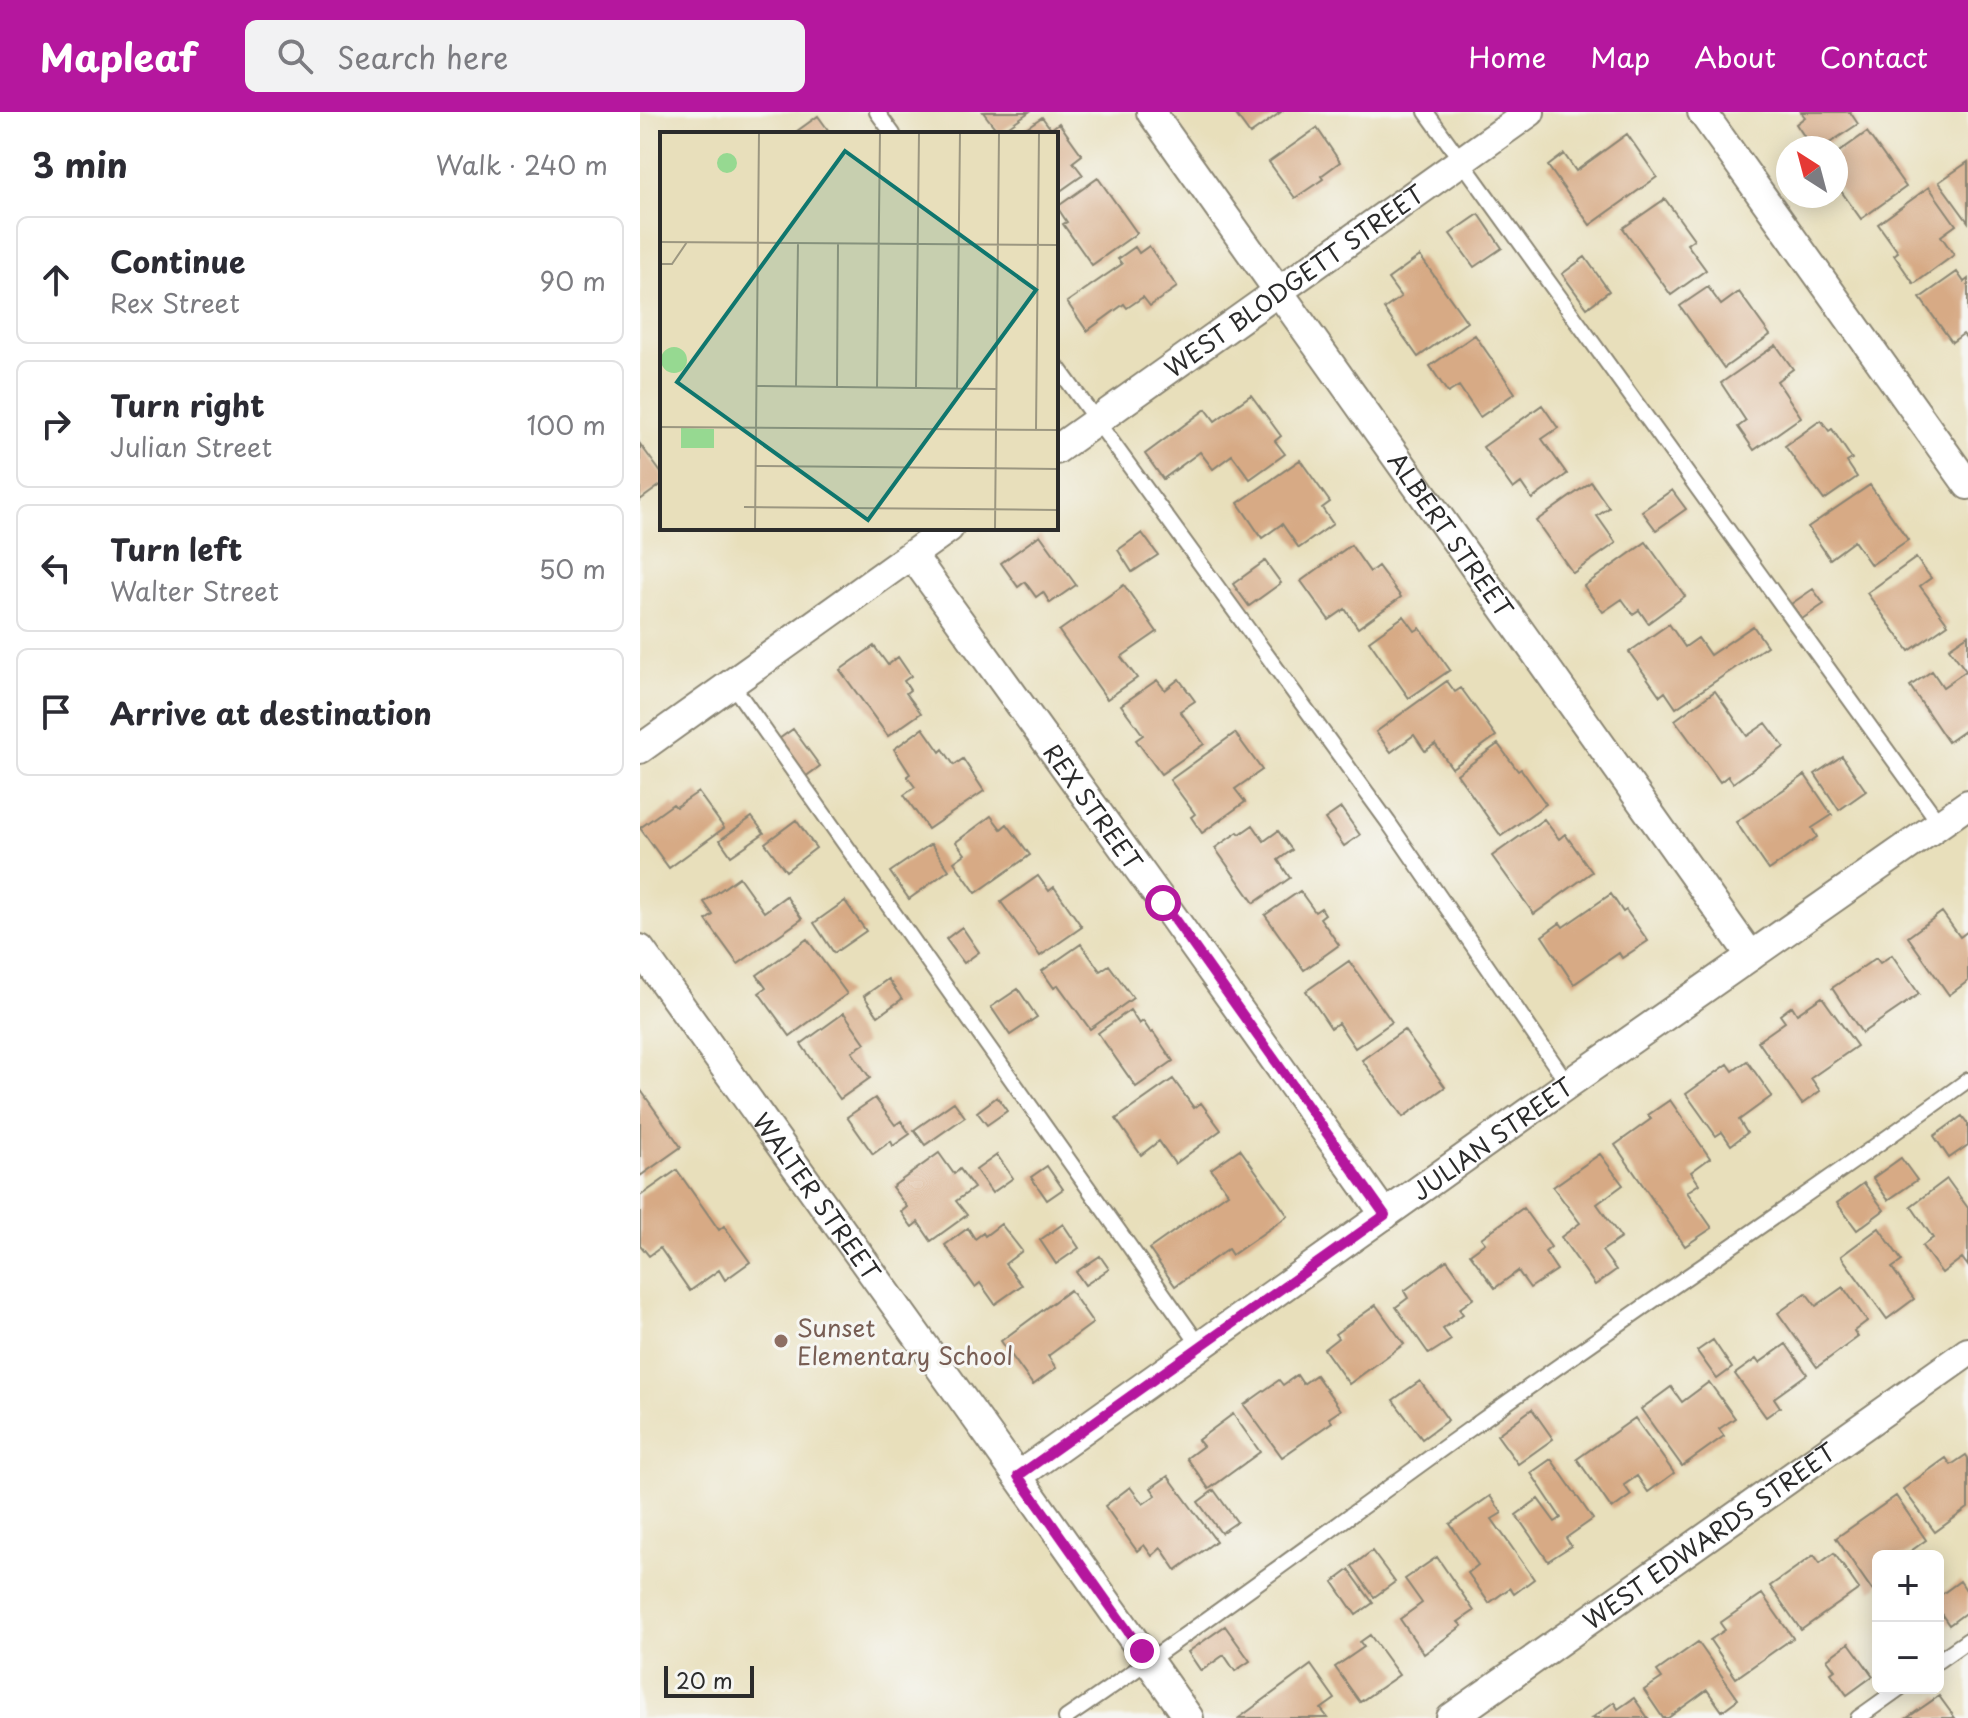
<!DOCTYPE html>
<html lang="en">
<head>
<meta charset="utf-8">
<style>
  body { margin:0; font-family:"Playpen Sans",sans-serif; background:#f2f2f3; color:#2b2b33 }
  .controls { position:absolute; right:24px; bottom:24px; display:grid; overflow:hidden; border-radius:12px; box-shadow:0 4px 20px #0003 }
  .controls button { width:72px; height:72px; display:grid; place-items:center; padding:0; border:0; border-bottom:2px solid #e1e1e2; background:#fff; color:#2b2b33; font:40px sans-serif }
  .compass { position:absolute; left:1136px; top:24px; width:72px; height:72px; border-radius:50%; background:#fff; box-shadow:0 4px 20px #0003; rotate:324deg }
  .scale { position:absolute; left:24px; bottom:20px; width:90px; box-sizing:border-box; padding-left:8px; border:4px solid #2b2b2b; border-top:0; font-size:22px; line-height:28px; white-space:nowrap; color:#2b2b2b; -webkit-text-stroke:6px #f6f6f2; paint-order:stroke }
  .stop { position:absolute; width:24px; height:24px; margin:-18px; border:6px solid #b5179e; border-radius:50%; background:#fff }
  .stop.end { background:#b5179e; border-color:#fff; box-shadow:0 2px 8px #0008 }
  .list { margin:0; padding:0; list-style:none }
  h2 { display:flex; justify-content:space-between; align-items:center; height:104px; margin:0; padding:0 32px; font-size:34px }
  h2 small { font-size:26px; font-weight:400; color:#7c7c81 }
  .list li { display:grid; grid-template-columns:52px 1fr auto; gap:24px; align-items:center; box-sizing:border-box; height:128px; margin:0 16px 16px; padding:0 16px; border:2px solid #e1e1e2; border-radius:12px }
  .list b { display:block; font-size:30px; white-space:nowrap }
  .list p { margin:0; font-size:26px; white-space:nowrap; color:#7c7c81 }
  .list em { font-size:26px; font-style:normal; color:#7c7c81 }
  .icon { flex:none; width:44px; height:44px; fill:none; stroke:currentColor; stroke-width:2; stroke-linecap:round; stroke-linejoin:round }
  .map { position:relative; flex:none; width:1328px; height:1606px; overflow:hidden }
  header { display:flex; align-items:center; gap:48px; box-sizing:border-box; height:112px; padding:0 40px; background:#b5179e; color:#fff }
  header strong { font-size:38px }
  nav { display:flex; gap:44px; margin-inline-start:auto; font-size:28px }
  .search { width:560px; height:72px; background:#f2f2f3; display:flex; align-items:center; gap:20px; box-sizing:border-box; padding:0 28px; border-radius:12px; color:#7c7c81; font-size:30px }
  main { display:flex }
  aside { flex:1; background:#fff }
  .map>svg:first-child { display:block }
  .building { fill:#d7aa85 }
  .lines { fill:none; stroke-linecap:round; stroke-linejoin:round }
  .service-casing { stroke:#8a8573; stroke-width:18 }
  .minor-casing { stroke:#8a8573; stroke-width:32 }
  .service { stroke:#fff; stroke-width:14 }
  .minor { stroke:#fff; stroke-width:28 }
  .route { stroke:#b5179e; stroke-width:10 }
  .education-dot { fill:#8d6e63; stroke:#f6f6f2; stroke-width:3 }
  .labels { text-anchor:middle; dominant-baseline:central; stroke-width:6; stroke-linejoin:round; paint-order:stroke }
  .street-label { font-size:24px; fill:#2b2b2b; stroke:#f6f6f2 }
  .education-label { font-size:24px; fill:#785e54; stroke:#f6f6f2; text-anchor:start }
  .inset-road { fill:none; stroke:#9c9781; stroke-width:2 }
  .view { fill:#0f766e; fill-opacity:0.15; stroke:#0f766e; stroke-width:4 }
  .inset-edge { fill:none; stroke:#2b2b2b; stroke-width:4 }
</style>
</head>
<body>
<header>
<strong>Mapleaf</strong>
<div class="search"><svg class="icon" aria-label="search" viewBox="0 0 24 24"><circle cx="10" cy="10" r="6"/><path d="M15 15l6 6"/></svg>Search here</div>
<nav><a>Home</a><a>Map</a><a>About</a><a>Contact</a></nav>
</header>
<main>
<aside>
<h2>3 min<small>Walk · 240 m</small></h2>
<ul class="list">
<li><svg class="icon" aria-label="ahead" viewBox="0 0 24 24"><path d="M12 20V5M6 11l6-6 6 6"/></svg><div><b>Continue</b><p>Rex Street</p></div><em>90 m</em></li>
<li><svg class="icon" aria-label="right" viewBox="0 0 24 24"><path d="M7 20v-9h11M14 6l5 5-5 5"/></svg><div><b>Turn right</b><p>Julian Street</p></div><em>100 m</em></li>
<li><svg class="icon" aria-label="left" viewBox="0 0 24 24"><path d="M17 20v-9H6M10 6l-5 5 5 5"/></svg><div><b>Turn left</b><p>Walter Street</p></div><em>50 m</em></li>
<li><svg class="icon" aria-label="arrive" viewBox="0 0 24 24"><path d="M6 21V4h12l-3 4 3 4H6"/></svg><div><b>Arrive at destination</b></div></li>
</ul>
</aside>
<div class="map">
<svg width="1328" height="1606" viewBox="0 0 1328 1606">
  <rect width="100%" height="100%" fill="#f6f6f2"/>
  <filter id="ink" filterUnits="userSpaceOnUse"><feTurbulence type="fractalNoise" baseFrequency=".0125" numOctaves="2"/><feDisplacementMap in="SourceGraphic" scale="16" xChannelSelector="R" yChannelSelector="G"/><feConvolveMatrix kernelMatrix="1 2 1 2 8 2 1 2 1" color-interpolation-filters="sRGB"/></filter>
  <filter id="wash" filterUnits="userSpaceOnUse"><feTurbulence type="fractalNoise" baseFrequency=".006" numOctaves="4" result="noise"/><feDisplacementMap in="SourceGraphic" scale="32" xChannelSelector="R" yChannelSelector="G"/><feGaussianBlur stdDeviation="1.8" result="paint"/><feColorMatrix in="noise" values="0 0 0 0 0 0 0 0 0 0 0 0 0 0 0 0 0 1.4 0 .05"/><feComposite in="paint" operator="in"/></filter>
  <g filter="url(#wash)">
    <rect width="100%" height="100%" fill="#e8dfbb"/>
    <g id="blocks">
      <path class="building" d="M343,0h46l-30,21z
        M594,0h47l-31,22z
        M1161,0h49l8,12 -36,24h-10l-16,-24 9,-7z
        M178,4l13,18h-38z
        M402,5l9,12 8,-6 23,32 -9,7 10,13 -27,19v-60h-39z
        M677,16l23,34 -19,14 2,3 -28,19 -26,-36z
        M1227,20l39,55 -45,32 -25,-35v-30z
        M987,22l30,43 -67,48 -42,-59 16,-12 12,17z
        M1328,50v60l-29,-40z
        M458,66l39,55 -45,32 -29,-41 4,-2 -10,-15z
        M1289,75l27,38 -15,11 13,19 -40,29 -20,-29 4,-3 -20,-28z
        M1025,87l29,40 -7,5 19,26 -35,25 -48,-67z
        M839,102l23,34 -28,19 -24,-33z
        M509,134l28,41 -27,19 -7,-9 -16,11 -3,-4 -37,27 -20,-29 55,-38 -4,-5 17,-12 4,6z
        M780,144l47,66 -49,35 -34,-48 17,-12 -13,-18z
        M945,145l24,34 -22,17 -25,-34z
        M1317,160l7,10 4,-3v61l-5,-6 -11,8 -32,-44z
        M1068,175l13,18 18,-13 31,43 -46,33 -44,-62z
        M835,223l40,58 -35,24 -21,-31 -11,7 -18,-27z
        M1136,233l17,24 -16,12 24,36 -47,33 -16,-23 8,-6 -25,-38z
        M611,283l30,41 -6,5 10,13 -35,25 -18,-24 -19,14 -13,-17 -37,27 -18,-25 61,-45 9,12z
        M902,293l16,23 -16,11 25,35 -35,25 -11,-16 -8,6 -30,-42z
        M1181,308l8,11 3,-2 20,30 -5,3 10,15 -33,23 -39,-54z
        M0,332l22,30v10l-22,16z
        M660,348l30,42 -8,6 11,16 -34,24 -17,-24 -20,14 -24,-35z
        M951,370l18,26 -12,8 19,27 -43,30 -37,-52z
        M1230,373l38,55 -37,25 -17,-24 -24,18 -22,-32z
        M1032,378l14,19 -30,21 -14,-19z
        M502,421l16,22 -26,17 -14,-22z
        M400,423l36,50 -26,18 -7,-11 -7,5 -11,-15 -7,5 -17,-24z
        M1006,430l39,54 -37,27 -9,-13 -6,4 -11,-15 -19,13 -19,-26z
        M711,433l19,27 8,-6 23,31 -43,31 -13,-19 -16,11 -28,-39z
        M1276,446l15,20 -11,8 28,38 -39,27 -42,-58z
        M625,449l16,22 -32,23 -16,-22z
        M484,473l33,47 -36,25 16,21 -30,21 -48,-68z
        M1173,477l11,15 -22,15 -11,-15z
        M764,504l11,15 5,-3 30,42 -41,28 -40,-57z
        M1029,512l16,23 13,-9 12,17 43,-29 14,20 -91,62 -11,-16 -5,4 -31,-44z
        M1328,523v93l-20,14 -38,-56 22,-15 11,16 23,-16 -17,-23z
        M234,534l14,19 10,-8 13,19 -7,5 6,9 -4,3 15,20 -33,23 -48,-66z
        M539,567l16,22 -15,10 24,33 -43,30 -25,-34 7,-5 -22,-30 36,-25 8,10z
        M807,569l8,11 6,-4 35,48 -44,32 -17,-24 -10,7 -11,-16 -23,17 -15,-20z
        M1075,579l32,45 19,-13 18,24 -51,36 -5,-7 -8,6 -45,-62z
        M283,616l17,24 3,-3 11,16 9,-6 21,32 -56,38 -24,-34 11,-8 -8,-11 3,-2 -16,-25z
        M153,617l27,37 -15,11 -26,-38z
        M595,621l27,37 -27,19 10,13 -43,31 -11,-16 4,-3 -25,-34z
        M858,632l20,27 3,-2 25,35 -45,32 -44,-62z
        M1202,644l24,35 -27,19 -24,-36z
        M1165,663l27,40 -20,13 5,9 -48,33 -33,-48z
        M58,680l26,36 -55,40 -29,-40 33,-24 3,3z
        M701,696l19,27 -16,11 -19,-27z
        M351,704l10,13 6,-5 23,31 -54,38 -22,-31 11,-8 -9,-12z
        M112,705l12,16 -33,23 -11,-16z
        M904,707l15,20 6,-5 27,38 -58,42 -42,-58z
        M156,708l20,28 -30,23 -21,-28z
        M613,713l11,16 14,-10 14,19 -14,10 12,18 -36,25 -39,-55 23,-16 2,2z
        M291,732l18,26 -40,29 -19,-27z
        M398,764l11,15 5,-4 28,40 -42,29 -39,-54z
        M99,765l25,35 22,-16 16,23 -64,45 -32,-44 7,-5 -9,-13z
        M660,779l15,21 6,-4 4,6 -5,4 19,27 -35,25 -39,-55z
        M971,782l12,18 3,-2 22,31 -26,17 -3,-5 -45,31 -32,-48 18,-13 3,4z
        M205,789l21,30 -32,22 -20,-30z
        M1302,800l18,25 8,-6v50l-19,14 -41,-58z
        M322,815l17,25 -15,11 -18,-24z
        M167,827l40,55 -57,42 -31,-43 7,-5 -9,-13z
        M441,832l19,27 9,-6 24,33 -43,31 -32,-44 -4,3 -12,-17z
        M1252,843l27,39 -57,39 -30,-45 44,-30 4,5z
        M709,849l43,61 -37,26 -17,-25 -7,5 -25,-37z
        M248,867l14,20 -24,17 -14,-20z
        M378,877l19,28 -27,18 -19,-28z
        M1182,885l35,49 -46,32 9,13 -18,13 -44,-63 27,-19 -5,-7 12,-9 5,8z
        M490,898l9,14 4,-3 8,12 2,-1 20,29 -37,26 -38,-54z
        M204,901l21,30 -13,9 18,26 -30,21 -39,-55z
        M764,918l41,57 -42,30 -41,-57z
        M1107,949l25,35 -33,24 8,13 -16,12 -9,-13 -6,4 -30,-42 42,-30 5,7z
        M533,967l21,29 7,-5 20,27 -46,34 -16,-23 -18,14 -25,-36z
        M0,977l41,58 -41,29z
        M357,985l10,14 -20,14 -10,-13z
        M235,986l20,27 6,-4 9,13 -17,12 -2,-5 -18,13 -26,-37z
        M1030,988l40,58 -19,14 8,12 -12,8 25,36 -27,18 -70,-101 36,-26 -3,-4z
        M314,990l11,15 -40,28 -11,-15z
        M1322,1004l6,8v21l-19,13 -15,-22z
        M600,1037l48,67 -56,39 -4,-6 -53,37 -26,-37 79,-56 -17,-24z
        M299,1041l15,21 6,-5 14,19 -18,13 11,14 -36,26 -13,-19 -6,5 -11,-15 6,-5 -15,-20z
        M960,1042l23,31 -26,19 24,34 -19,13 14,19 -21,15 -34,-48 19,-14 -27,-36z
        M357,1043l16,23 -21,15 -16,-23z
        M1261,1046l16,22 -29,20 -15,-22z
        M407,1054l16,23 -16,11 -16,-23z
        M37,1058l42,60 5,-4 26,36 -25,18 -6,-10 -29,21 -30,-43 -11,8 -9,-11v-49z
        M1307,1067l21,29v58l-6,-8 -20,15 -20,-27 11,-8 -22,-32z
        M1224,1071l20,27 -27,20 -20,-27z
        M883,1096l28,39 -6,5 12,18 -27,18 -12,-17 -23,17 -25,-34 15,-11 -4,-5z
        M361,1112l21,27 -17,13 17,21 -27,19 -15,-21 -5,4 -30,-42 23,-17 7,11 8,-6 2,3z
        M423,1112l16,24 -23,16 -16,-24z
        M1239,1116l23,33 -10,7 22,31 -27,20 -46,-63z
        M460,1144l9,13 -24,16 -9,-13z
        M807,1148l27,38 -15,11 4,5 -20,15 8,11 -22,14 -33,-47 12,-9 -4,-7z
        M1203,1175l24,34 -13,10 4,6 -41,30 -39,-54 28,-20 10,13z
        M430,1178l23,33 -45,33 8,12 -23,17 -32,-44z
        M736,1193l28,39 -55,40 -25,-35 14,-11 -3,-4z
        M1073,1228l19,28 -15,11 -20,-28z
        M1146,1232l21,30 -33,24 6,9 -14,10 -31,-43 21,-15 3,4z
        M657,1263l6,9 13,-9 25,35 -12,8 3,4 -50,35 -38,-52 35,-25 4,5z
        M780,1269l28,39 -26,19 -29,-39z
        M1069,1270l26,36 -16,11 5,7 -42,30 -41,-57 30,-22 11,15z
        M892,1297l21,30 -35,25 -21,-29z
        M593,1302l27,38 -51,37 -22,-31 16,-12 -5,-6z
        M995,1306l39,55 -26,19 -11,-16 -13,9 7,10 -19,14 -35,-50z
        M1326,1343l2,3v50l-33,24 -32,-43 43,-31 5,7z
        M911,1347l42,60 -27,19 5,8 -23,15 -32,-46 22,-16 17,23 6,-4 -30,-45z
        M528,1364l48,65 -40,29 -15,-22 -9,8 -8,-11 -7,6 -32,-45 25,-19 13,17 13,-9 -5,-7z
        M574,1378l23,32 -16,11 -23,-31z
        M850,1384l12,17 -10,6 42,60 -20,15 -4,-6 -21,15 -21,-30 10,-8 -28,-41z
        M1256,1384l30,44 -22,16h-26v30l-6,4 -36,-52z
        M732,1439l23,31 -21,15 -22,-31z
        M1194,1441l25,36 -58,41 -31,-44 44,-31 6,8z
        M797,1445l37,54 -16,11 4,4 -38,28 -24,-35 22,-16 -17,-24z
        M709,1458l24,33 -17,12 -23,-33z
        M1320,1469l8,12v18l-19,14 -11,-16v-12z
        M1122,1482l31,44 -57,40 -26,-38 15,-10 -5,-7z
        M585,1514l25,35 -15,10 -11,-16 -23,16 -13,-19z
        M730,1523l29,40 -39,27 -25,-35 29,-20 -4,-5z
        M1058,1530l40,57 -16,12 -15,-21 -39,28h-5l-19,-28 18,-12 -5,-7z
        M1209,1531l24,33 -26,19 -16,-22 4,-3 -8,-11z
        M671,1553l24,34 -14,10 7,9h-89z
        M1299,1584l16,22h-48z
        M994,1586l14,20h-56l22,-16 4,7z"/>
    </g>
  </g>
  <g filter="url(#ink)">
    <use href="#blocks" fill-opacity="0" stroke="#8a8573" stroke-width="2"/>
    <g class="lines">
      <g class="service-casing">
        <path id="service" d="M237,0l16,22
          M786,0l514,712
          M416,253l332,457 180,262
          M91,571l469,663
          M1298,1549l30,-21
          M426,1606c139,-94 272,-195 408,-292 163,-117 331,-228 494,-346
          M1218,1606l42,-30"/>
      </g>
      <g class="minor-casing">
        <g id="minor">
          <path id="s1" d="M511,0l600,844"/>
          <path d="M1062,0l266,373"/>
          <path id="s2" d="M416,338l474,-338"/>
          <path id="s3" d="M272,443l251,348 222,312"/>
          <path d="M0,637l309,-221"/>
          <path id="s4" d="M0,837l354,494 195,275"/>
          <path id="s5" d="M378,1364l550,-392 400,-280"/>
          <path id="s6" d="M811,1606l517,-366"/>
        </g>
      </g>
      <use href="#service" class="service"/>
      <use href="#minor" class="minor"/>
    </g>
  </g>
  <g class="lines" filter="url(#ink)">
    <path class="route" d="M502,1539l-124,-175 367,-261 -222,-312"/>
  </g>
  <circle class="education-dot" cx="141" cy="1229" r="8"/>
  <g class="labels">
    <g class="street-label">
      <text stroke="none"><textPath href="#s2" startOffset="292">WEST BLODGETT STREET</textPath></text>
      <text stroke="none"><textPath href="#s1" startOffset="518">ALBERT STREET</textPath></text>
      <text stroke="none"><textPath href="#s3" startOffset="310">REX STREET</textPath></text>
      <text stroke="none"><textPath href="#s5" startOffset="582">JULIAN STREET</textPath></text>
      <text stroke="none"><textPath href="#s4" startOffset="304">WALTER STREET</textPath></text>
      <text stroke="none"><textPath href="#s6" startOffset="316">WEST EDWARDS STREET</textPath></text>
    </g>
    <g class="education-label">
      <text x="157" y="1215">Sunset<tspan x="157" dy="28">Elementary School</tspan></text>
    </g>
  </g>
  <g transform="translate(20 20)">
    <rect width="398" height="398" fill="#e8dfbb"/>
    <path d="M21,296l33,1v19h-33z" fill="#96d991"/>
    <path d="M57 31a10 10 0 1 1 20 0a10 10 0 1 1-20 0ZM1 228a13 13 0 1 1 26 0a13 13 0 1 1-26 0Z" fill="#96d991"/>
    <path class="inset-road" d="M0,110l398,3M0,132h12l15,-22M97,254l239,3M136,255l2,-144M177,255l1,-144M217,256l3,-255M256,256l3,-255M297,257l3,-256M0,295l398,3M376,298l3,-297M96,334l302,3M84,375l314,3M95,397l4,-396M335,397l4,-396"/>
    <path class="view" d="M185,19l191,139 -168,230 -191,-138z"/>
    <rect width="398" height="398" class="inset-edge"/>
  </g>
</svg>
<div class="controls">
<button>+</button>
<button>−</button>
</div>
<svg class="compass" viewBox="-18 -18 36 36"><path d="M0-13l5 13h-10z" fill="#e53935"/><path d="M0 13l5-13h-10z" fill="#7c7c81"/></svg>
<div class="scale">20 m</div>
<div class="stop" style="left:523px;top:791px"></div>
<div class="stop end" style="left:502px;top:1539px"></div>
</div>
</main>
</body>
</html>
